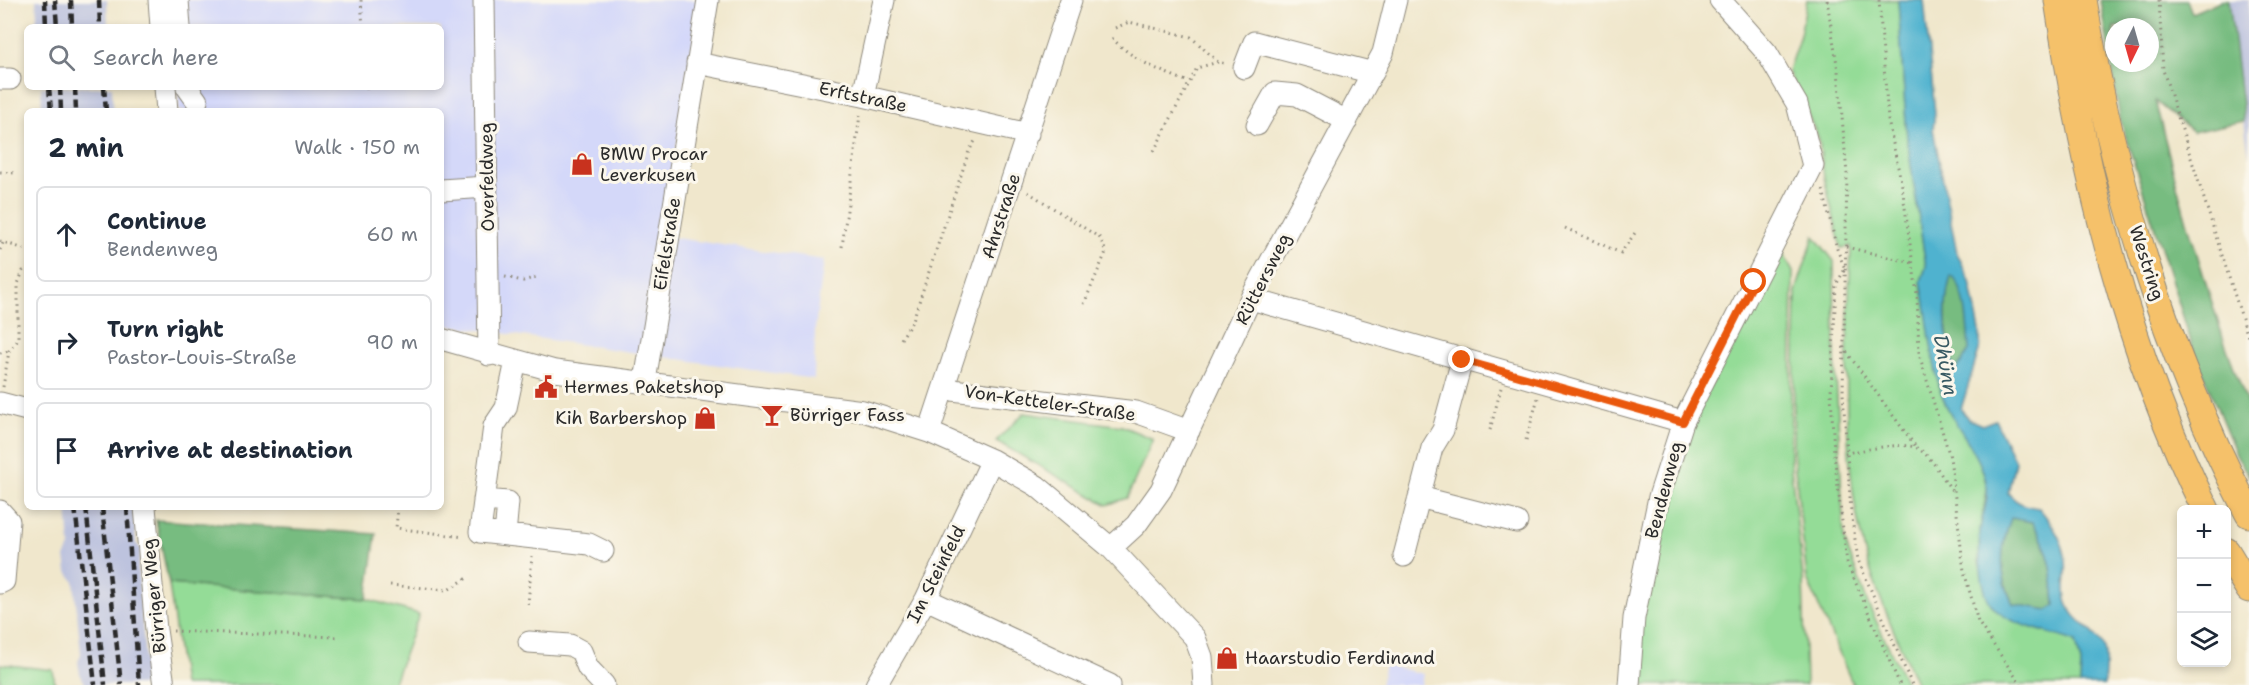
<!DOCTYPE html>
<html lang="en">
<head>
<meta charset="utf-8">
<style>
  body { margin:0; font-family:"Shantell Sans",sans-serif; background:#f2f2f3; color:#1f2937 }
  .controls { position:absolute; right:18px; bottom:18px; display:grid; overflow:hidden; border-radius:9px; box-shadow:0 3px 9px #0003 }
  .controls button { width:54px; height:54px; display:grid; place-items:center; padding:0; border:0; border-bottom:2px solid #e0e1e3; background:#fff; color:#1f2937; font:30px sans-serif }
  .compass { position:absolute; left:2105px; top:18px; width:54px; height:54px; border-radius:50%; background:#fff; box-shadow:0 3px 9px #0003; rotate:185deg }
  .stop { position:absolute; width:18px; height:18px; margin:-14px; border:4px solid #ea580c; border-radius:50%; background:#fff }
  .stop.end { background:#ea580c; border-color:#fff; box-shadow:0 2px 6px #0008 }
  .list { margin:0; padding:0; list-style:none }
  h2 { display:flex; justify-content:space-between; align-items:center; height:78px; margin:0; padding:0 24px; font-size:26px }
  h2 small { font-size:20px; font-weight:400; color:#747a83 }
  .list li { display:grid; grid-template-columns:39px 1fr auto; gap:18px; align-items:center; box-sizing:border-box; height:96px; margin:0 12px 12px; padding:0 12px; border:2px solid #e0e1e3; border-radius:9px }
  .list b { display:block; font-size:22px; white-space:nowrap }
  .list p { margin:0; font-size:20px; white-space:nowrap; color:#747a83 }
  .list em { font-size:20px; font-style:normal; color:#747a83 }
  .icon { flex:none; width:33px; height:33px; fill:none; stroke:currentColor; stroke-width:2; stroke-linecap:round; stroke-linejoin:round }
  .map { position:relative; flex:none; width:2249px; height:685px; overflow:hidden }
  .search { position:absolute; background:#fff; box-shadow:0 3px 9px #0003; left:24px; top:24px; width:420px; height:66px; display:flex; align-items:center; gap:15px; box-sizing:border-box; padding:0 21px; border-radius:9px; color:#747a83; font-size:22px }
  .panel { position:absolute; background:#fff; box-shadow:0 3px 9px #0003; left:24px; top:108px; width:420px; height:402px; border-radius:9px }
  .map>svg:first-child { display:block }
  .built { fill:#d4d8f9 }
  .industrial { fill:#bdc3de }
  .green { fill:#94dc97; stroke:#608461; stroke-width:1.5 }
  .forest { fill:#77bc80; stroke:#517456; stroke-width:1.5; fill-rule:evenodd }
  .water { fill:#50b2cf; stroke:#3e6e7d; stroke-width:1.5; fill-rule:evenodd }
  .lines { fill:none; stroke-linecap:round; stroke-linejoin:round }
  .minor-casing { stroke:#8e897c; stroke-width:23 }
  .major-casing { stroke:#8e897c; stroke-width:29 }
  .path { stroke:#8e897c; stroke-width:3; stroke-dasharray:1.5 4.5; stroke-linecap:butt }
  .minor { stroke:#fff; stroke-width:21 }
  .major { stroke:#f5c16b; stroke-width:27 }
  .rail { stroke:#2b2b2b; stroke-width:4.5; stroke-dasharray:9 4.5; stroke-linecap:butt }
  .route { stroke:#ea580c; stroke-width:8 }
  .labels { text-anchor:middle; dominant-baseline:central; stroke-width:6; stroke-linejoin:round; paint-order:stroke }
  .street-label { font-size:18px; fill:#2b2b2b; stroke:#fbf7ec }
  .poi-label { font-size:18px; fill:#2b2b2b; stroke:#fbf7ec; text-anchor:start }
  .water-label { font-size:20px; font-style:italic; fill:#385a64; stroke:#fbf7ec }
</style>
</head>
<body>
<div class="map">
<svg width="2249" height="685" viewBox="0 0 2249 685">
  <rect width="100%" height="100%" fill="#fbf7ec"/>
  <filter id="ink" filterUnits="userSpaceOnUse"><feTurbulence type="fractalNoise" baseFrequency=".0167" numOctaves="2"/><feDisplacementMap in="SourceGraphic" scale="12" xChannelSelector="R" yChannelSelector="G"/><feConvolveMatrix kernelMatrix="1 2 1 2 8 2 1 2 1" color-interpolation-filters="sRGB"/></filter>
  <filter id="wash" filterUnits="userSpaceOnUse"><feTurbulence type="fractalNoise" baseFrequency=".008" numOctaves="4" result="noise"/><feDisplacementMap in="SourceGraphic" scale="24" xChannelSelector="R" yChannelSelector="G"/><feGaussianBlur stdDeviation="1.35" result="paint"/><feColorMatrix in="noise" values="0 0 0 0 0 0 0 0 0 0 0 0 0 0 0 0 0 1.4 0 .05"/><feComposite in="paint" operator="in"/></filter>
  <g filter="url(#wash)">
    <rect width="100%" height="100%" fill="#f0e7cc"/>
    <path class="built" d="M171,0h529l-38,236 162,24 -9,69 -1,50 -373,-55v-213h-262l-1,-24h263v-60h-268z
      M1385,665l38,9 -2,11h-41z"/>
    <path class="industrial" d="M36,0h71l1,27h-75l4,-10z
      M2229,0h20v157l-5,-36z
      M41,87h71l1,24h-71z
      M67,507h67l2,36 5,6 -3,19 9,117h-61l-6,-11 -2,-12 3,-8 -7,-73 -7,-9 -2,-15 5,-10z"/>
    <path class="green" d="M1807,0h91l9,139 19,128 -5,14 19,108 29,55 10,12 8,32 -7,43 -1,31 13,44 84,36 5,21 -1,22h-163c-17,-40 -36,-80 -49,-122 -30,-102 -21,-212 -17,-317l-10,2 -17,-71 -5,-38 -31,-68 12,-36z
      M1814,236l20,25 1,94 9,184 24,65 39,81h-54l-46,-106 -14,-129 3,-159z
      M1781,250l12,22 -3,187 13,120 3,106h-172l8,-73 29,-132 19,-56z
      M1024,413l98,13 31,13 -26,59 -20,7 -111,-64z
      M169,584l198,15 52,15 -26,71h-210z
      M0,664l53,6 2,15h-55z"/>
    <path class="forest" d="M2101,0h86l5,13 30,-13h7l15,121 -51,11 -38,-31 29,111 39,126 26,70v69l-13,-23 -41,-100 -75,-235zM2114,27h36v36h-36z
      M1951,275c18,15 17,54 18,76l-14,21c-8,-35 -14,-62 -4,-97z
      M2011,518l21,4c19,29 21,50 23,84l-7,4 -35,-6c-14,-31 -14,-55 -2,-86z
      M156,520l220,14 -9,65 -198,-15z"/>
    <path class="water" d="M1898,0h26l11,113 -2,16 24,124 13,28 10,50v16l-19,62 7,10 14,6 13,-5 20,41 -7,32c9,11 18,13 31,15 12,14 25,34 27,53 2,14 -4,27 1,41 6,21 35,30 38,51 1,10 0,22 -1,32h-24l1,-22 -5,-21c-23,-10 -67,-16 -83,-35 -13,-15 -15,-57 -13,-76 1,-15 9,-29 7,-44 -6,-38 -37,-62 -47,-98 -10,-35 -12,-73 -19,-108l5,-14 -19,-129zM1951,276c16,11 17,56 18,75l-14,20c-10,-31 -13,-64 -4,-95zM2011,518l21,4c19,29 21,50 23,84l-7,4 -35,-6c-15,-30 -13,-56 -2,-86z"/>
  </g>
  <g filter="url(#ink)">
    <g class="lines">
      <g class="minor-casing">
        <path id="minor" d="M159,0l2,27
          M178,0l2,27
          M484,0l5,355
          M697,63l166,33 165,38
          M1244,68l10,-26 119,31
          M0,79h10
          M165,87l2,24
          M187,87l10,14
          M863,96l21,-96
          M1257,125l18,-32 22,2 50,26
          M441,190l46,-3
          M1251,299l432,123
          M441,339l114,32 308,40 66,21 63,28 45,26 74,62 84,90 7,19 2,28
          M516,361l-10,47 -12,18 -14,106 109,12 14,7
          M645,381l63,-381
          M944,389l192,23 53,19
          M0,403l27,7
          M929,432l142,-432
          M1419,497l98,25
          M484,500l24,2 -3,33
          M145,507l11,123 8,55
          M0,511l9,10 -5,60 -4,2
          M1111,548l25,-23 25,-35 91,-194 131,-243 13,-53
          M1404,556l28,-108 11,-18 19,-70
          M926,599l184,86
          M529,642l41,3 11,6 7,17 16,17
          M876,685l50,-86 66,-139
          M1629,685l5,-67 25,-121 24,-75 130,-256 -16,-62 -30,-51 -47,-53"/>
      </g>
      <g class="major-casing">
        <path id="major" d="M2058,0c26,174 69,352 148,510
          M2083,0c29,177 83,355 166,514
          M2226,551l23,38"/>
      </g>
      <path class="path" d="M361,0l2,27
        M1827,0l11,71 9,103 -4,220 8,118 7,48 54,125
        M1879,0l9,120 14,66 15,108 2,60 31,103 14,114 14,51 43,63
        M2159,0l4,70 86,270
        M1115,28l14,-6 62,15 27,25 8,2
        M1112,38c22,23 48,33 77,44
        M367,87v3
        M1154,151l43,-83 21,-6
        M0,172l15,1
        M1823,190l14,59 8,20 -9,16 -5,108 3,61 13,109 53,122
        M1028,192l72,46 6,14 -22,52
        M1565,228l56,25 16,-23
        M0,241l27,9
        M842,247l18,-132
        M1846,247l67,16
        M0,250l3,-7
        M505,277l18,4 14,-4
        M901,339l12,-19 56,-169 6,-10
        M1843,347l73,100
        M0,353l9,-2
        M3,387l6,-36 9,-11v-56l5,-13 4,-2
        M1490,430l11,-42
        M1526,440l12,-42
        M1845,453c16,-2 58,-12 72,-5 15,8 26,31 36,44
        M398,507l-2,21 68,9
        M390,585l58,5 19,-12
        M528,605l4,-49
        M173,631l166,6"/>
      <use href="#minor" class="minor"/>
      <use href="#major" class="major"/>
      <path class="rail" d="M45,0l1,27
        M55,0l2,27
        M71,0l1,27
        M99,0l1,27
        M49,87l2,24
        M60,87l1,24
        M75,87l1,24
        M104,87l2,24
        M75,507l20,178
        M86,507l19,178
        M102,507l19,178
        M127,507l12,178"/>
    </g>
  </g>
  <g class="lines" filter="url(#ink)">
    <path class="route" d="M1462,360l221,62 71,-140"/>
  </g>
  <defs>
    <g id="shop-bare" transform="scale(1.8)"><path d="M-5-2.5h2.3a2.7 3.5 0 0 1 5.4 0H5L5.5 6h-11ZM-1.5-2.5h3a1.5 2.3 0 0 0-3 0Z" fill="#c8321e" stroke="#fbf7ec" stroke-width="2.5" paint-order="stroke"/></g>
    <g id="civic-bare" transform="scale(1.8)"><path d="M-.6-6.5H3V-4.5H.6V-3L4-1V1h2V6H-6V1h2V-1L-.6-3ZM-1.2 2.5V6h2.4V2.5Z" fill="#c8321e" stroke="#fbf7ec" stroke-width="2.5" paint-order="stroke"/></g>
    <g id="bar-bare" transform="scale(1.8)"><path d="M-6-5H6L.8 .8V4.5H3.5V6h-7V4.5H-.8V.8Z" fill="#c8321e" stroke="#fbf7ec" stroke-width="2.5" paint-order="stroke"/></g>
  </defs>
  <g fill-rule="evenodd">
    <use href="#shop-bare" x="582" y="164"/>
    <use href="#civic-bare" x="546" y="387"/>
    <use href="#bar-bare" x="772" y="415"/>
    <use href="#shop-bare" x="705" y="418"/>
    <use href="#shop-bare" x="1227" y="658"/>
  </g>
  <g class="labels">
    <g class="street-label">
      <text transform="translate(863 97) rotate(12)">Erftstraße</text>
      <text transform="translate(487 177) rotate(-91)">Overfeldweg</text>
      <text transform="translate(1001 216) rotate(-72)">Ahrstraße</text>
      <text transform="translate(667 244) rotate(-81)">Eifelstraße</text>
      <text transform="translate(2147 263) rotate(72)">Westring</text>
      <text transform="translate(1263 279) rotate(-63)">Rüttersweg</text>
      <text transform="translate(1050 403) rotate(8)">Von-Ketteler-Straße</text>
      <text transform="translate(1664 490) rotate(-75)">Bendenweg</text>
      <text transform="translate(936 574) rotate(-63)">Im Steinfeld</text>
      <text transform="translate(154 596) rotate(-96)">Bürriger Weg</text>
    </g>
    <g class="poi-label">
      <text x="600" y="154">BMW Procar<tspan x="600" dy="21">Leverkusen</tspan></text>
      <text x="564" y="387">Hermes Paketshop</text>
      <text x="790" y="415">Bürriger Fass</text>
      <text x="687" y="418" text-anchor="end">Kih Barbershop</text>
      <text x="1245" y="658">Haarstudio Ferdinand</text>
    </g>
    <g class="water-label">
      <text transform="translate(1946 365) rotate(80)">Dhünn</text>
    </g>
  </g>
</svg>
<div class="controls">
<button>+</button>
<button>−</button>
<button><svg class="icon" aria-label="layers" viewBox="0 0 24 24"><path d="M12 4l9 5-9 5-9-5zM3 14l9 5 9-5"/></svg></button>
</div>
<svg class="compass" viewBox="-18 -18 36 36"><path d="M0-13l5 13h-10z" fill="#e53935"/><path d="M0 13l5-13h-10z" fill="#747a83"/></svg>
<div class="stop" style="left:1754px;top:282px"></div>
<div class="stop end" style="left:1462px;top:360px"></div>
<div class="search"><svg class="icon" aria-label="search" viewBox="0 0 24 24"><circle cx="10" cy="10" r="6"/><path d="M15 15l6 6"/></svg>Search here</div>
<section class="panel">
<h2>2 min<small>Walk · 150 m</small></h2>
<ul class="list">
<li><svg class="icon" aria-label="ahead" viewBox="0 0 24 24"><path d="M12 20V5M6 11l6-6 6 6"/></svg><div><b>Continue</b><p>Bendenweg</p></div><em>60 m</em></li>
<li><svg class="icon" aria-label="right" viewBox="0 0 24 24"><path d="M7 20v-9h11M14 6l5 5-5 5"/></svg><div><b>Turn right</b><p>Pastor-Louis-Straße</p></div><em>90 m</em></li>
<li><svg class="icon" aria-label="arrive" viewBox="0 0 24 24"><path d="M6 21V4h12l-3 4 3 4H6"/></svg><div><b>Arrive at destination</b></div></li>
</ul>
</section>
</div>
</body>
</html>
